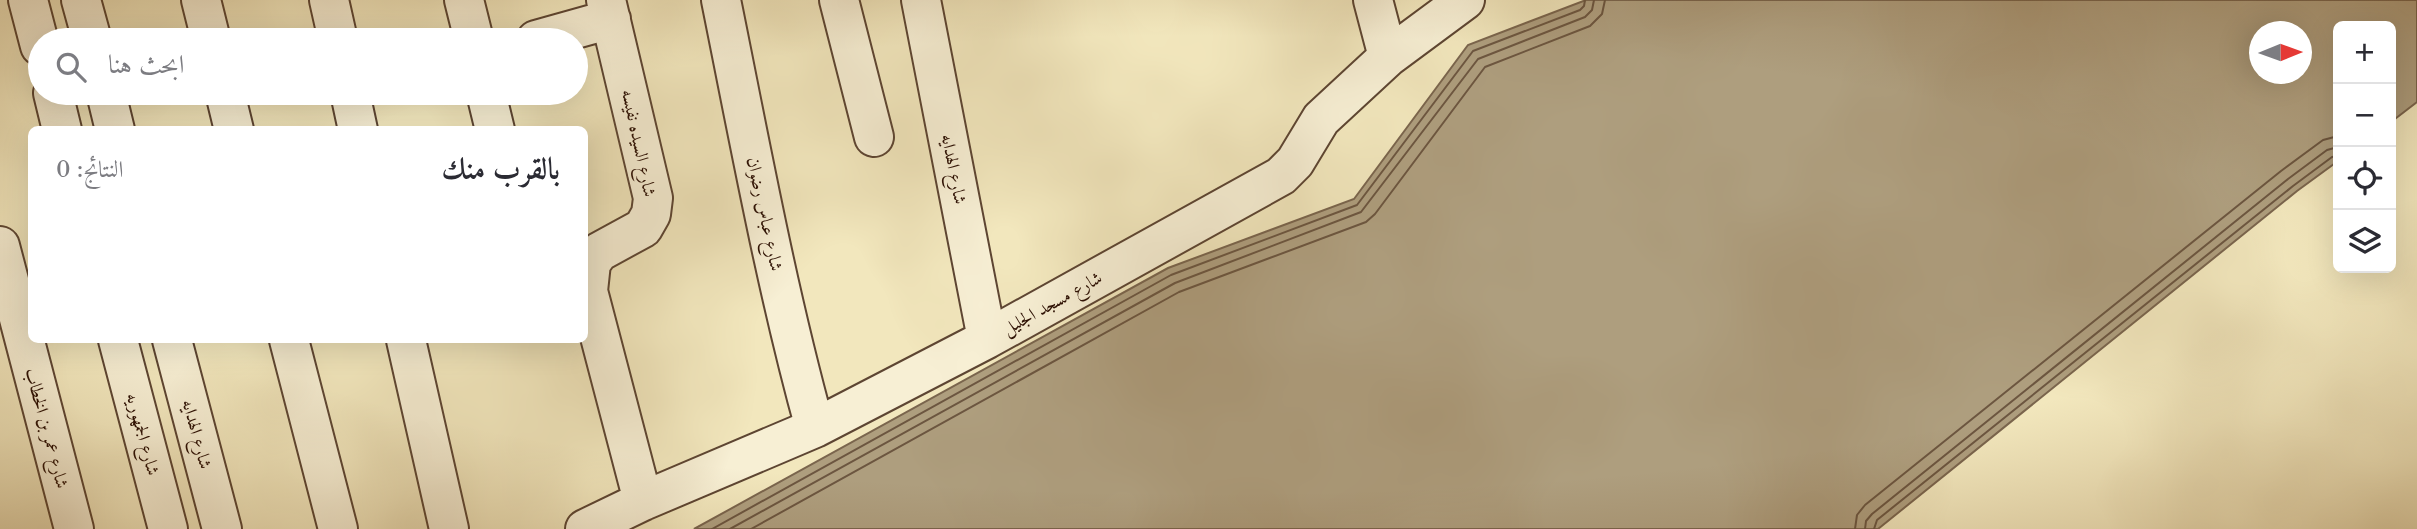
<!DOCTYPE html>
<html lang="ar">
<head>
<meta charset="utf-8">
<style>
  body { margin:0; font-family:"Libre Caslon Text",Amiri,serif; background:#f7f7f7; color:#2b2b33; direction:rtl }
  .controls { position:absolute; right:21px; top:21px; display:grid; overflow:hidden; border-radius:10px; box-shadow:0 7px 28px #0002 }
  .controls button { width:63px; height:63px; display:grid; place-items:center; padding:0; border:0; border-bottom:2px solid #e1e1e2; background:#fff; color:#2b2b33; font:35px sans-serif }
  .compass { position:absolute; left:2249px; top:21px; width:63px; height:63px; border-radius:50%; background:#fff; box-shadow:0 7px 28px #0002; rotate:89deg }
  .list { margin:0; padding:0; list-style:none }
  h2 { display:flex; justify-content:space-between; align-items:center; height:91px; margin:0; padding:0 28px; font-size:30px }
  h2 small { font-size:23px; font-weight:400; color:#7c7c81 }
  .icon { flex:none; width:38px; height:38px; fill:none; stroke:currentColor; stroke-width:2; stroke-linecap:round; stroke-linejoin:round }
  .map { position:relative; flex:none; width:2417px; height:529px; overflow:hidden; direction:ltr }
  .search { position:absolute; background:#fff; box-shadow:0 7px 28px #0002; left:28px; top:28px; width:560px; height:77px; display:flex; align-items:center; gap:18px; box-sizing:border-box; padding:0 24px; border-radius:38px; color:#7c7c81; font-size:26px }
  .panel { position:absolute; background:#fff; box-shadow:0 7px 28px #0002; left:28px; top:126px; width:560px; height:217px; border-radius:10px; direction:rtl }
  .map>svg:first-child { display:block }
  .water { fill:#ae9e7e; stroke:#7a654d; stroke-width:2; fill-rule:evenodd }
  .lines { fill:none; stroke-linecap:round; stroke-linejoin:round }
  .shore { stroke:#6c5640; stroke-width:2 }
  .minor-casing { stroke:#5d4532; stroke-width:42 }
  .minor { stroke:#f7efd4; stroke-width:38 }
  .labels { text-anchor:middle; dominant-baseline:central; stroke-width:5; stroke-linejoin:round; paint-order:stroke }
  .street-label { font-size:18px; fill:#2b0f03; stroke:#f7efd4 }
</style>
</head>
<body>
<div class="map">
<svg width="2417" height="529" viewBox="0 0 2417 529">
  <rect width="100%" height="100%" fill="#f2e7bd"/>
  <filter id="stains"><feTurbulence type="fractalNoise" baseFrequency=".00286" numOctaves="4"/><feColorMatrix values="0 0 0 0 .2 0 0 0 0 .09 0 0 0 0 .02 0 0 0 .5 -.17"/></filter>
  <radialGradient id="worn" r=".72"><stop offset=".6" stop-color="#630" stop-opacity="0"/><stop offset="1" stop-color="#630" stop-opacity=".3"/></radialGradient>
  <path class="water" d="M1586,0h831v102l-26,20v-96h-53v135l-41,30 -419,338h-1184l474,-261 186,-69 114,-154zM2260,32h42v42h-42z"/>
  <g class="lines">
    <path class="shore" d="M712,529l459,-254 186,-70 116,-154 107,-41 4,-4 1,-6
      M730,529l445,-246 186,-71 117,-153 107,-42 7,-7 2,-10
      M751,529l428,-237 187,-70 9,-8 110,-147 105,-41 12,-12 3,-14
      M1855,529l2,-14 8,-10 416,-334 42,-31 15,-4
      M1865,529l1,-8 6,-7 416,-335 39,-29 11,-3
      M1874,529l3,-9 416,-334 39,-29 6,-1"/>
    <g class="minor-casing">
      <path id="minor" d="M28,0l12,46
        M81,0l11,40
        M201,0l10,40
        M329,0l9,40
        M464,0l10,40
        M606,0l47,198 -2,16 -8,14 -44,24 -8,11 -3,28 55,210
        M721,0c29,143 55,287 94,428
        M839,0l35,137
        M921,0l66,339
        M1373,0l15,57
        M536,40l75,-21
        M53,93l9,37
        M106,93l9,37
        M225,93l9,37
        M350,93l8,37
        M486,93l9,37
        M0,246l74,283
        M118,340l50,189
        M172,340l50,189
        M289,340l49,189
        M406,340l43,189
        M585,529l58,-28 172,-73 172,-89 294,-163 14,-14 26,-43 67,-62 77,-57"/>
    </g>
    <use href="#minor" class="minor"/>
  </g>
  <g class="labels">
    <g class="street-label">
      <text transform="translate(639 143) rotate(78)">شارع السيده نفيسه</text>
      <text transform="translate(954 169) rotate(79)">شارع الهدايه</text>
      <text transform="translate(765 214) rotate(78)">شارع عباس رضوان</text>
      <text transform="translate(1052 303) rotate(-29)">شارع مسجد الجليل</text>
      <text transform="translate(47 428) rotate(75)">شارع عمر بن الخطاب</text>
      <text transform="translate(143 434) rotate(75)">شارع الجمهوريه</text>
      <text transform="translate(197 434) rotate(75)">شارع الهدايه</text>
    </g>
  </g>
  <rect width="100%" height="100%" filter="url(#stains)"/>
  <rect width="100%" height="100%" fill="url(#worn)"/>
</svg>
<div class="controls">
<button>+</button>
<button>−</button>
<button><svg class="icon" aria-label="locate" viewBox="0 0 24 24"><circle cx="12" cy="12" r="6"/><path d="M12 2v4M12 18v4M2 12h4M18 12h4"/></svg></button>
<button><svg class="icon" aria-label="layers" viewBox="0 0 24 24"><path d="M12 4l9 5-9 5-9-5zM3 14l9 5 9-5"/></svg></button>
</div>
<svg class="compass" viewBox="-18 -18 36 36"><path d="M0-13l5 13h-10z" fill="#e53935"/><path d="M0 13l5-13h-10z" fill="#7c7c81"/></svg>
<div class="search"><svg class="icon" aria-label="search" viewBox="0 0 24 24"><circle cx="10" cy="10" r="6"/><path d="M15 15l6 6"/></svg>ابحث هنا</div>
<section class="panel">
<h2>بالقرب منك<small>النتائج: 0</small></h2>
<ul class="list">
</ul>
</section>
</div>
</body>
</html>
